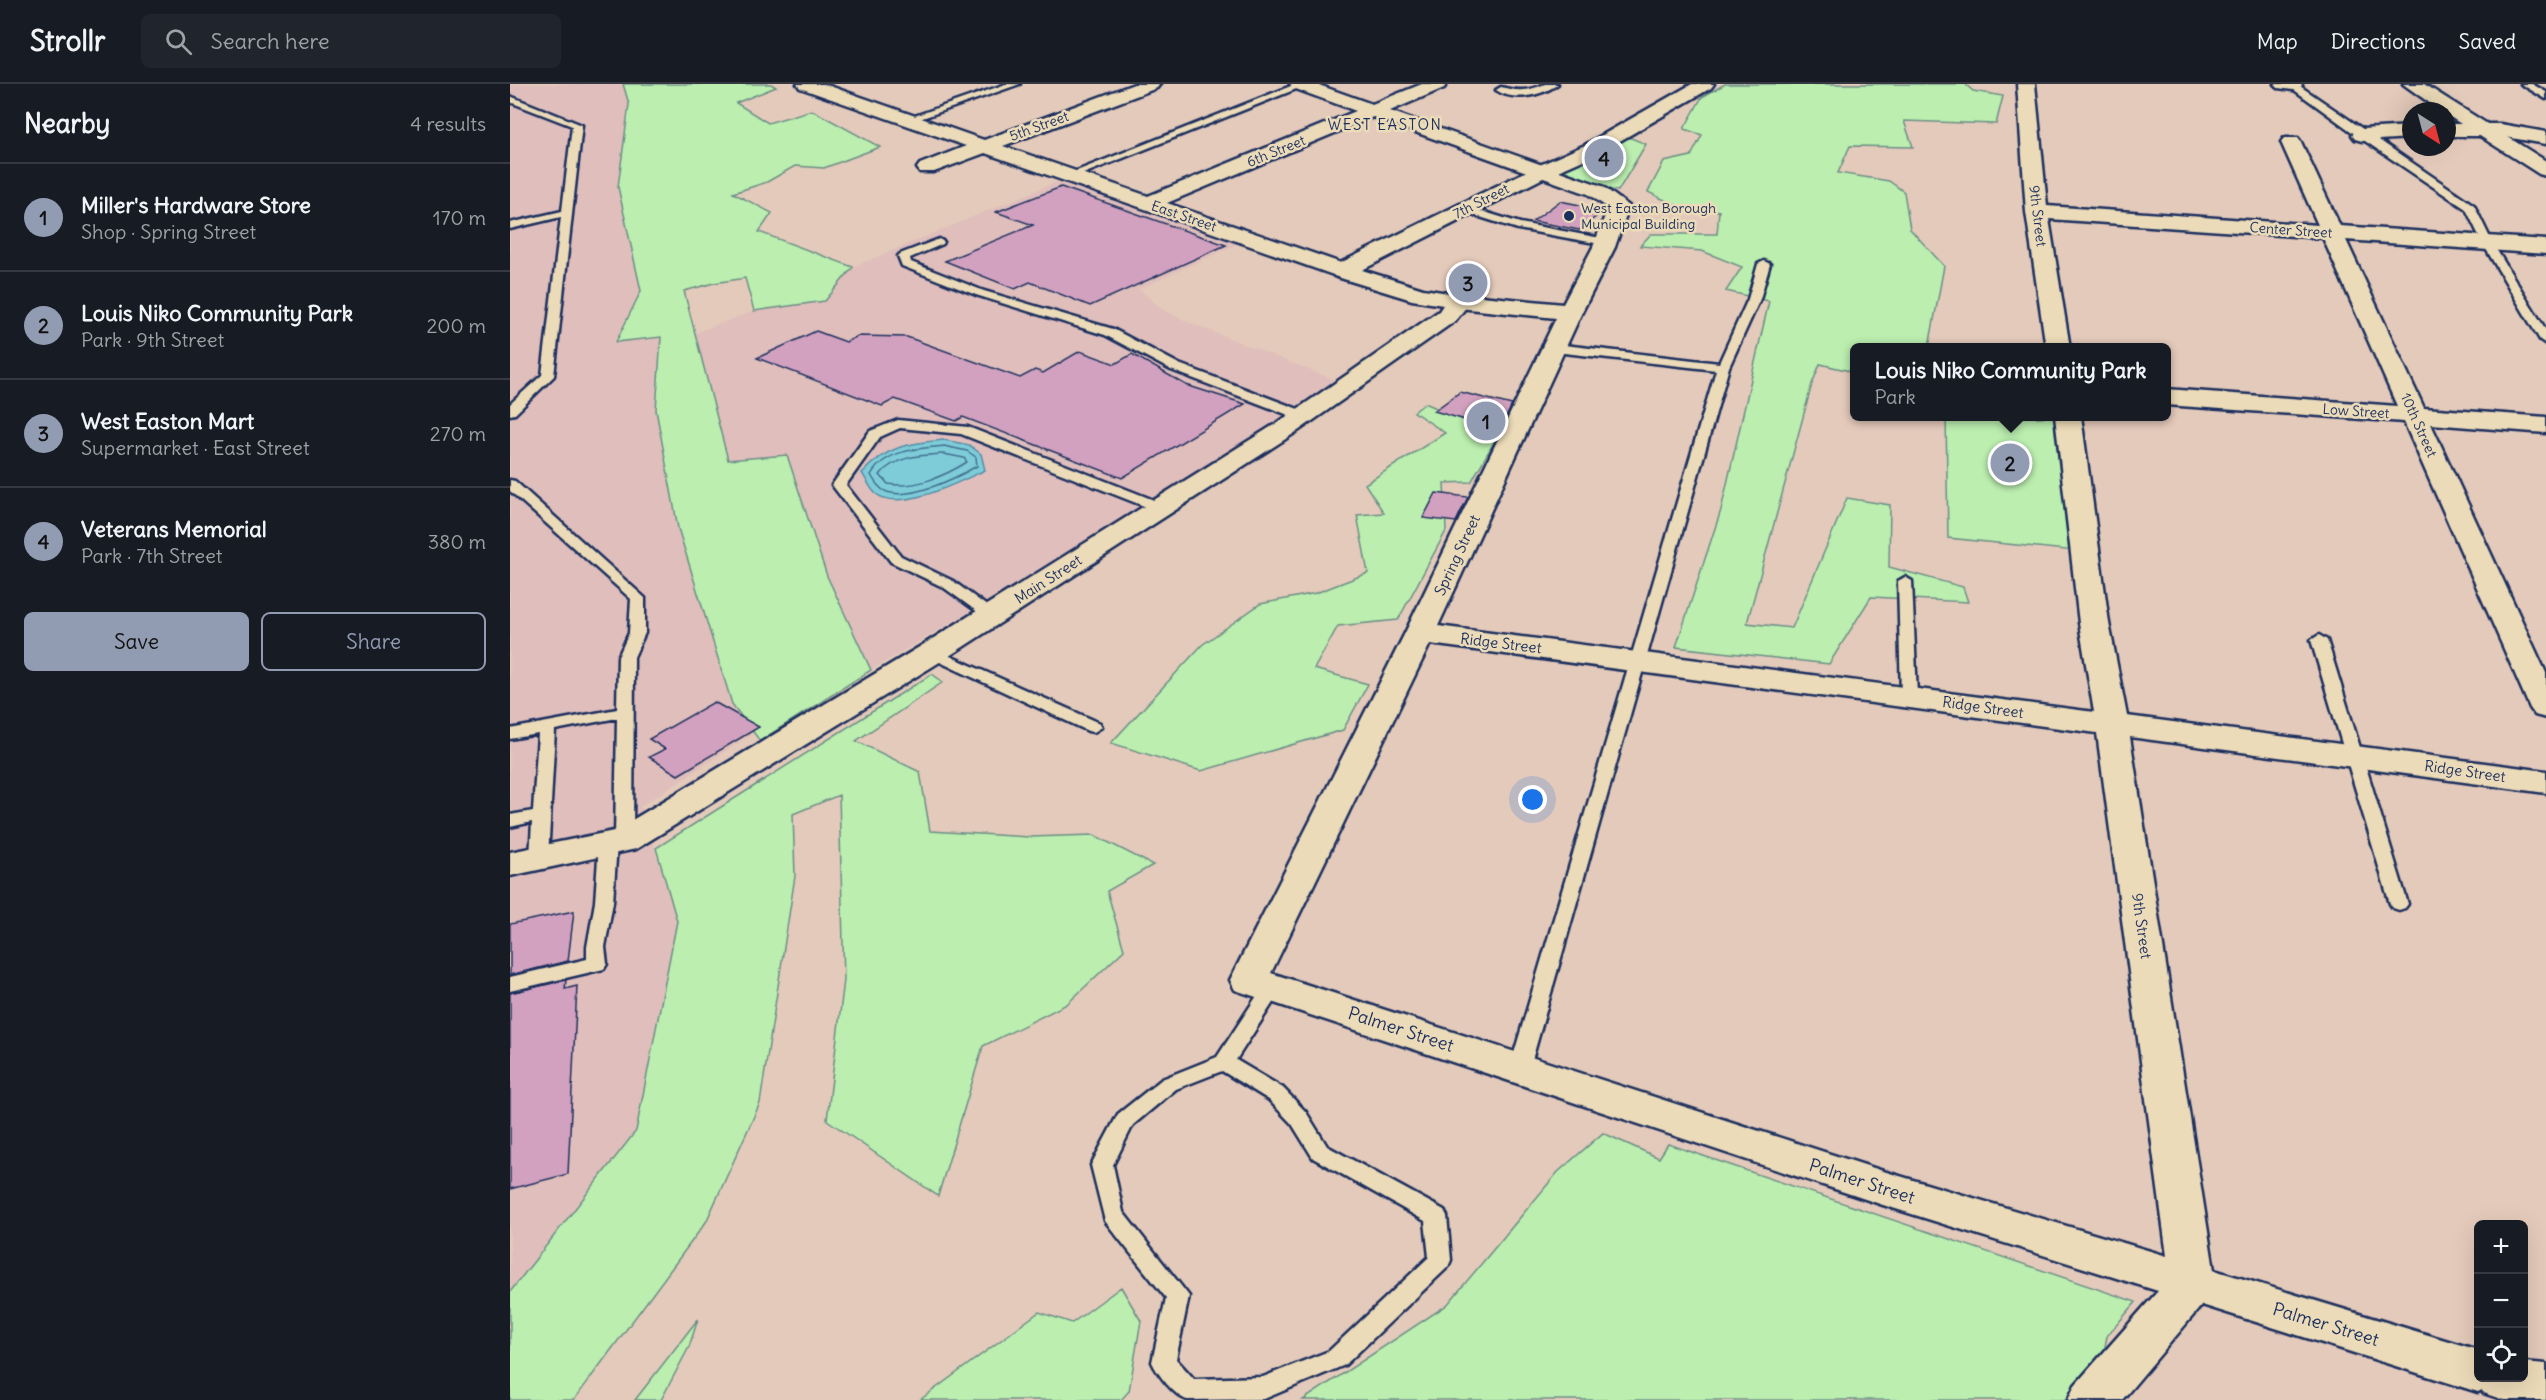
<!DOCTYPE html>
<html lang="en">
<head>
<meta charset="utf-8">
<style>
  body { margin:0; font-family:Delius,sans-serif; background:#20242c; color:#f1f3f6 }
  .controls { position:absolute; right:18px; bottom:18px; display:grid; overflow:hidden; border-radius:9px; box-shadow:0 6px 24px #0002 }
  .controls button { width:54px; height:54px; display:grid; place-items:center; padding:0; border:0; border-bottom:2px solid #363941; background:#171b24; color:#f1f3f6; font:30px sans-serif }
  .compass { position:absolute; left:1892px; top:18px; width:54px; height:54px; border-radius:50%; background:#171b24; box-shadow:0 6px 24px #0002; rotate:144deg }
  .you { position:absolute; left:1023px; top:716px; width:21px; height:21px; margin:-15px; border:4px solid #fff; border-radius:50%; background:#1a73e8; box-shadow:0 0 0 9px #1a73e833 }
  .badge { display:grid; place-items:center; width:39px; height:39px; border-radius:50%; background:#919bb2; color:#111; font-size:20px; font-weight:700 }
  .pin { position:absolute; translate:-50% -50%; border:3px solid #fff; box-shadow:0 2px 6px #0006 }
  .popup { position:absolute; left:1340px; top:259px; width:321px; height:78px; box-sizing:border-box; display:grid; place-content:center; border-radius:9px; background:#171b24; filter:drop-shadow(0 2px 4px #0005); font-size:20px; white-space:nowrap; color:#9ea1a6 }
  .popup b { font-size:22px; color:#f1f3f6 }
  .popup::after { content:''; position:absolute; left:50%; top:100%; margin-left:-12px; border:12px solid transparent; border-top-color:#171b24 }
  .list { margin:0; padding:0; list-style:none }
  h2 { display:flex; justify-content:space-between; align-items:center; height:78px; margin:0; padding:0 24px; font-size:26px }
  h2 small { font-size:20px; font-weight:400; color:#9ea1a6 }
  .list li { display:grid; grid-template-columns:39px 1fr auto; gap:18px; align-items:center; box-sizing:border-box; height:108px; padding:0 24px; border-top:2px solid #363941 }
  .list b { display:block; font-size:22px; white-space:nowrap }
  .list p { margin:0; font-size:20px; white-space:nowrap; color:#9ea1a6 }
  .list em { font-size:20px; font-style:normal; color:#9ea1a6 }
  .actions { display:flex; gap:12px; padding:18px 24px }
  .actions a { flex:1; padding:14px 0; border:2px solid #919bb2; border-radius:9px; text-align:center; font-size:21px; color:#919bb2 }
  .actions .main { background:#919bb2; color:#111 }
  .icon { flex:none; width:33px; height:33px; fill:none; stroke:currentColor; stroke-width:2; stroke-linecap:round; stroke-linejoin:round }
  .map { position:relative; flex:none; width:2036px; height:1316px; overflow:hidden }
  header { display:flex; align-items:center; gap:36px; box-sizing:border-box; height:84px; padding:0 30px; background:#171b24; border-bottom:2px solid #363941 }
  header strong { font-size:28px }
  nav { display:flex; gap:33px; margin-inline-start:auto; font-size:21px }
  .search { width:420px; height:54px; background:#20242c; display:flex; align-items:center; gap:15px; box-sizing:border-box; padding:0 21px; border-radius:9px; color:#9ea1a6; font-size:22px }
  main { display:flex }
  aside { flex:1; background:#171b24 }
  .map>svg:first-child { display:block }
  .built { fill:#dfbebc }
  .green { fill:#bbeeaf; stroke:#6b8e86; stroke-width:1.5 }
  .water { fill:#7dccd8; stroke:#568da7; stroke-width:1.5 }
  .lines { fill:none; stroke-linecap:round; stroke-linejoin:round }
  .shore { stroke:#426e8f; stroke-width:1.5 }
  .building { fill:#d2a1bf; stroke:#1b2f5e; stroke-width:1.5 }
  .lane-casing { stroke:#1b2f5e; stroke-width:5 }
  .street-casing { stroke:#1b2f5e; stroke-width:5 }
  .secondary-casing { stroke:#1b2f5e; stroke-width:5 }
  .lane { fill:#ecdbb8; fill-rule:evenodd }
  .street { fill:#ecdbb8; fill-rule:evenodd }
  .secondary { fill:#ecdbb8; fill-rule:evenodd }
  .poi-dot { fill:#1b2f5e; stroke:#ecdbb8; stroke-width:2 }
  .labels { text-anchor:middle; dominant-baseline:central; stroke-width:5; stroke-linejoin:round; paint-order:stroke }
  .far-street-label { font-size:14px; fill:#1b2f5e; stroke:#ecdbb8 }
  .far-poi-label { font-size:14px; fill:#1b2f5e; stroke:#ecdbb8; text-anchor:start }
  .far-quarter-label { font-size:15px; letter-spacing:1.5px; fill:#1b2f5e; stroke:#ecdbb8 }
  .street-label { font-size:15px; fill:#1b2f5e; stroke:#ecdbb8 }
  .near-street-label { font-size:18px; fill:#1b2f5e; stroke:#ecdbb8 }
</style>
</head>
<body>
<header>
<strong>Strollr</strong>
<div class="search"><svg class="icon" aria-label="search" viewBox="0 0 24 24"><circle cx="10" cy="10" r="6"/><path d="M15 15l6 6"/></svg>Search here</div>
<nav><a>Map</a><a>Directions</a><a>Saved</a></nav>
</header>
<main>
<aside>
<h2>Nearby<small>4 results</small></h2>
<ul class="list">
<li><span class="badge">1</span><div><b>Miller's Hardware Store</b><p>Shop · Spring Street</p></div><em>170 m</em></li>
<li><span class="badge">2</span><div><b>Louis Niko Community Park</b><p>Park · 9th Street</p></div><em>200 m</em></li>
<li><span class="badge">3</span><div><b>West Easton Mart</b><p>Supermarket · East Street</p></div><em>270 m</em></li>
<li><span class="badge">4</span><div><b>Veterans Memorial</b><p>Park · 7th Street</p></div><em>380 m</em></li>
</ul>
<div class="actions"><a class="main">Save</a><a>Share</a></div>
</aside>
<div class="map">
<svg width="2036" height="1316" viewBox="0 0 2036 1316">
  <rect width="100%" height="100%" fill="#e4caba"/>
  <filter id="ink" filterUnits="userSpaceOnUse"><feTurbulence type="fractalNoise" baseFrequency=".0167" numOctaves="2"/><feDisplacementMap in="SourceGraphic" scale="12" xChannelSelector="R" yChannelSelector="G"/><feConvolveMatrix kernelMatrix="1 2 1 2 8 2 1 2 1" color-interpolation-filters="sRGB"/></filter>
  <g filter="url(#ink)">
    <path class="built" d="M0,0h113l6,20 -11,83 23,104 -25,51 45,-5 -5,73 22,118 54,176 21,29 -112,73 36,114 -41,211 -126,161z
      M549,97l178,63 -98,45 24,21 32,15 155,61 -479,284 -44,-94 -99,-116 -33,-127 59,-22 71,-10 28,-34z"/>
    <path class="green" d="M113,0h148l5,3 -40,16 32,20 44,-13 68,37 -56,21 -29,-2 -28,16 -34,11 39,20 -13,19 94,35 -28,34 -71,10 -9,-33 -31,5 -30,8 44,169 59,-5 40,121 44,94 -111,71 -28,-37 -54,-176 -22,-118 5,-73 -45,5 25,-51 -23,-104 11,-83z
      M1215,0h240l8,7 30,5 -7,28 -92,-3 9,26 -63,-1 -12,27 51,8 15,11 6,37 34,37 -15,81 -75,1v24l-34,-8 -8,20 -65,239 45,5 55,-130 43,7 -1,62 74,20 5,15 -97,-5 -42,67 -153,-17 45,-137 48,-209 -43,-10 16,-24 -40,-16 -62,-5 11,-12h66l2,-23 -44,-6 -27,-13 16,-30 27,-6 11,-21 -18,-6 18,-32z
      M1111,50l25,10 -28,47 -44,-8 -34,-11z
      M915,319l73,32 -27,47 -27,1 2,48 -48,89 -60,6 -24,43 54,15 -25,46 -142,41 -90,-28 91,-98 58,-41 56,-11 52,-20 -11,-58 27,-2 -19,-29 80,-51 -31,-21z
      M1436,333h122l17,135 -137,-14z
      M422,590l11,8 -87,59 64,31 10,59 100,6 64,-2 59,30 -46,26 17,59 -57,54 -84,42 -45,150 -111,-76 17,-140 -5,-185 -46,19 2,62 -35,227 -54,119 -132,178h-64v-108l126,-161 41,-210 -21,-73z
      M1093,1049l56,25 9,-14 468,158 -29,34 -12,64h-792l144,-95 111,-133z
      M611,1203l20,34 -12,70 -8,9h-201l119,-88 33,11z
      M188,1235l-9,28 -28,53h-26z"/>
    <path class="water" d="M434,356l25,5 12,9 4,16c-24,11 -87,44 -110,23 -5,-5 -9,-14 -13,-20 25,-27 47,-30 82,-33z"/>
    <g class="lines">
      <path class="shore" d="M434,362l23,5 9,6 1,9c-21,12 -66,34 -90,26 -8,-3 -12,-10 -16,-17 14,-25 47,-27 73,-29z
        M434,370l20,4 3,4c-22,14 -53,27 -79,22l-8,-9c14,-19 42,-20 64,-21z"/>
    </g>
    <path class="building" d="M551,103l165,58 -136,61 -60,-24 -15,7 -70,-28 88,-36 -37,-13z
      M1050,117l45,9 -26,20 -46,-9z
      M306,247l30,11 12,-6 49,1 113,41 15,-8 8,3 37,-22 35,13 17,-10 54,31 59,19 -123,74 -159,-61 -7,4 -61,-22 -13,7 -125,-48z
      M950,308l52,13 -12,25 -66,-19z
      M926,409l32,4 -12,25 -33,-4z
      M204,618l45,25 -81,48 -29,-18 16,-8 -16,-10z
      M64,827l-6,50 -58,14v-51z
      M56,896l-1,9 12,-3 -9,188 -58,15v-196z"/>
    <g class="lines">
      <g class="lane-casing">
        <path id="lane" d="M496,0h14l-109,38 -8,-2z
          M786,0h13l-236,94 -9,-2z
          M1035,0h13c-16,12 -45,18 -62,6l5,-3c17,5 28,4 44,-3z
          M1776,0h11l177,121 19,39 53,86v14l-6,-4 -57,-96 -17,-35 -107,-72z
          M2011,0h11l14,8v7z
          M0,12l72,29 -28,251 -39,38 -5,1v-11l32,-29 19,-158 -51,12v-6l52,-12 10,-85 -62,-24z
          M955,122l55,17 86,16 5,3 -5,3 -88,-16 -57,-18v-4z
          M429,155l5,3 -1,2 -33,14 1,4 73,29 129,38 66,35 130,49 1,3 -1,3h-10l-128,-49 -66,-35 -129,-40 -74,-29 -4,-10 2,-2z
          M1254,177l6,3 -10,35 -31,68 -199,700 -3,5 -7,3 -7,-3 -3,-5 206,-697 -161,-18 -6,-4 6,-4 164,19 29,-64 10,-35z
          M388,336l70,7 196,77 2,3 -2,3h-10l-193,-76 -61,-6 -20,9 -34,48 55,71 52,25 46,34 -3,3h-10l-43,-31 -52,-25 -59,-77 38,-54z
          M0,396l5,1 130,117v35l-11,24 -1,184 -3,4h-12l-3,-4 2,-123 -62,12 -7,128 -3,4h-12l-3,-4 2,-36 -22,5v-12l23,-4 5,-77 -28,5v-10l107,-20 1,-52 11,-24 2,-34 -121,-108z
          M1395,493l7,4 5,115 -8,5 -8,-5 -3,-115z
          M1809,551l8,5 81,264 -3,4 -6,2 -6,-2 -3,-4 -79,-264z
          M422,564l168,75 2,4 -8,5 -6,-1 -161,-75 -3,-3 3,-3z
          M98,754l6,2 3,4 -4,58 -8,45 2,17 -3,5 -94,22v-14l77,-18v-12l8,-45 4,-58 3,-4z
          M763,896l7,2 3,5 -47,73 47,28 23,24 21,34 117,64 3,6 4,44 -3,7 -103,98 -81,34 -77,1c-13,-5 -29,-25 -35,-38l14,-64 -61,-77 -14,-56 27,-51 44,-35 55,-22 49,-75zM712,987l47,29 23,24 21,34 112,63 4,36 -100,94 -66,26 -69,2 -18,-20 13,-63 -66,-84 -10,-47 20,-40 43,-36z"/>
      </g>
      <g class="street-casing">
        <path id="street" d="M287,0h27l160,56 150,-56h26l-3,4 -154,58 145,50 208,-85 -63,-23 -3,-4h26l56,20 50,-20h25l-3,4 -54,23 212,75 27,20 -14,41 -33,65 -144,314 656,86 -15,-89 -24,-207h26l28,207 18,93 419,55v22l-416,-56 84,533 264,80v28h46v-16l22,2v36h-42l-21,-7 -1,-3 -4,2 -276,-87 -80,95h-54l7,-15 83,-94 -275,-86 -648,-215 -5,-10 175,-347 151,-315 -97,-10 -8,-2 -4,-5 4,-5 8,-2 104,10 30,-57 15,-39 -20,-14 -215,-77 -206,86 183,63 3,5 -3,5 -8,2 -357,-125 -51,19h-14l-3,-4 3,-4 46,-18 -166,-58zM920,560l667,89 70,523 -284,-85 -612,-198z
          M1507,0h18l12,122 271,19 -37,-83 3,-4h14l3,4 39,84 206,14v14l-200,-14 78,168 122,9v16l-115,-9 115,249v45l-11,-3 -5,-7 -126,-286 -238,-17v-16l231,17 -74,-168 -274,-19 21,129h-24l-20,-136z
          M1765,0h26l1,1 -3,4 -6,1 -15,-2z
          M1937,40h53l46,8v12l-46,-8h-53z
          M1901,42v12l-49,3 -7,-2 -3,-4 3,-4 7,-2z"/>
      </g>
      <g class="secondary-casing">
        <path id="secondary" d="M1182,0h22l-3,4 -112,65 -52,23 -185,94 61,19 44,7 4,5 -16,20 -157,110 -355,229 -307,189 -126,27v-24l104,-21 307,-185 359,-225 159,-110 4,-6 -31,-5 -78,-24 -3,-5 3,-5 199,-98 52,-23z
          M1893,0h21l122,77v15l-7,-2 -92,-59v-4h-6z"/>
      </g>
      <use href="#lane" class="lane"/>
      <use href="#street" class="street"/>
      <use href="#secondary" class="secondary"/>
    </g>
  </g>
  <circle class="poi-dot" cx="1059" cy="132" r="6"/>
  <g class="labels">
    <g class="far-street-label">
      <text transform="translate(529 42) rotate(-20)">5th Street</text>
      <text transform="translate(766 67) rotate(-22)">6th Street</text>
      <text transform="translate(971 117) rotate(-27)">7th Street</text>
      <text transform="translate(674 132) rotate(19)">East Street</text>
      <text transform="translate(1528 132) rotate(83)">9th Street</text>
      <text transform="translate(1781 146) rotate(4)">Center Street</text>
      <text transform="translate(1846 327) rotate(4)">Low Street</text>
      <text transform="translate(1909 341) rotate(66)">10th Street</text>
    </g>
    <g class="far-poi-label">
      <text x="1071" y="124">West Easton Borough<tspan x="1071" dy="16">Municipal Building</tspan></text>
    </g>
    <g class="far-quarter-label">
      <text x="875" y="40">WEST EASTON</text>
    </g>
    <g class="street-label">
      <text transform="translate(947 471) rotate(-65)">Spring Street</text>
      <text transform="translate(538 495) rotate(-33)">Main Street</text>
      <text transform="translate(991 559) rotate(7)">Ridge Street</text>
      <text transform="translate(1473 623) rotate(8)">Ridge Street</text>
      <text transform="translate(1955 687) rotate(8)">Ridge Street</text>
      <text transform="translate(1632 842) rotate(82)">9th Street</text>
    </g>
    <g class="near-street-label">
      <text transform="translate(891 945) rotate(18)">Palmer Street</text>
      <text transform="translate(1352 1097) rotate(18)">Palmer Street</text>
      <text transform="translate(1816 1240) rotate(17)">Palmer Street</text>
    </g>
  </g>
</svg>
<div class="controls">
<button>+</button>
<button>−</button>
<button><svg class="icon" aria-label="locate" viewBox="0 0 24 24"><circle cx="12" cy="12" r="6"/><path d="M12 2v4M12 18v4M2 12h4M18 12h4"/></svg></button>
</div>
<svg class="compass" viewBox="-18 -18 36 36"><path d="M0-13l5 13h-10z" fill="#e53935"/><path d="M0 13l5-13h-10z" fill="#9ea1a6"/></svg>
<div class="you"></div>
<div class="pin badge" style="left:976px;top:337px">1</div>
<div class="pin badge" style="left:1500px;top:379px">2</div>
<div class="popup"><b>Louis Niko Community Park</b>Park</div>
<div class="pin badge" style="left:958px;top:199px">3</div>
<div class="pin badge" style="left:1094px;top:74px">4</div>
</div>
</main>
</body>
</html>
